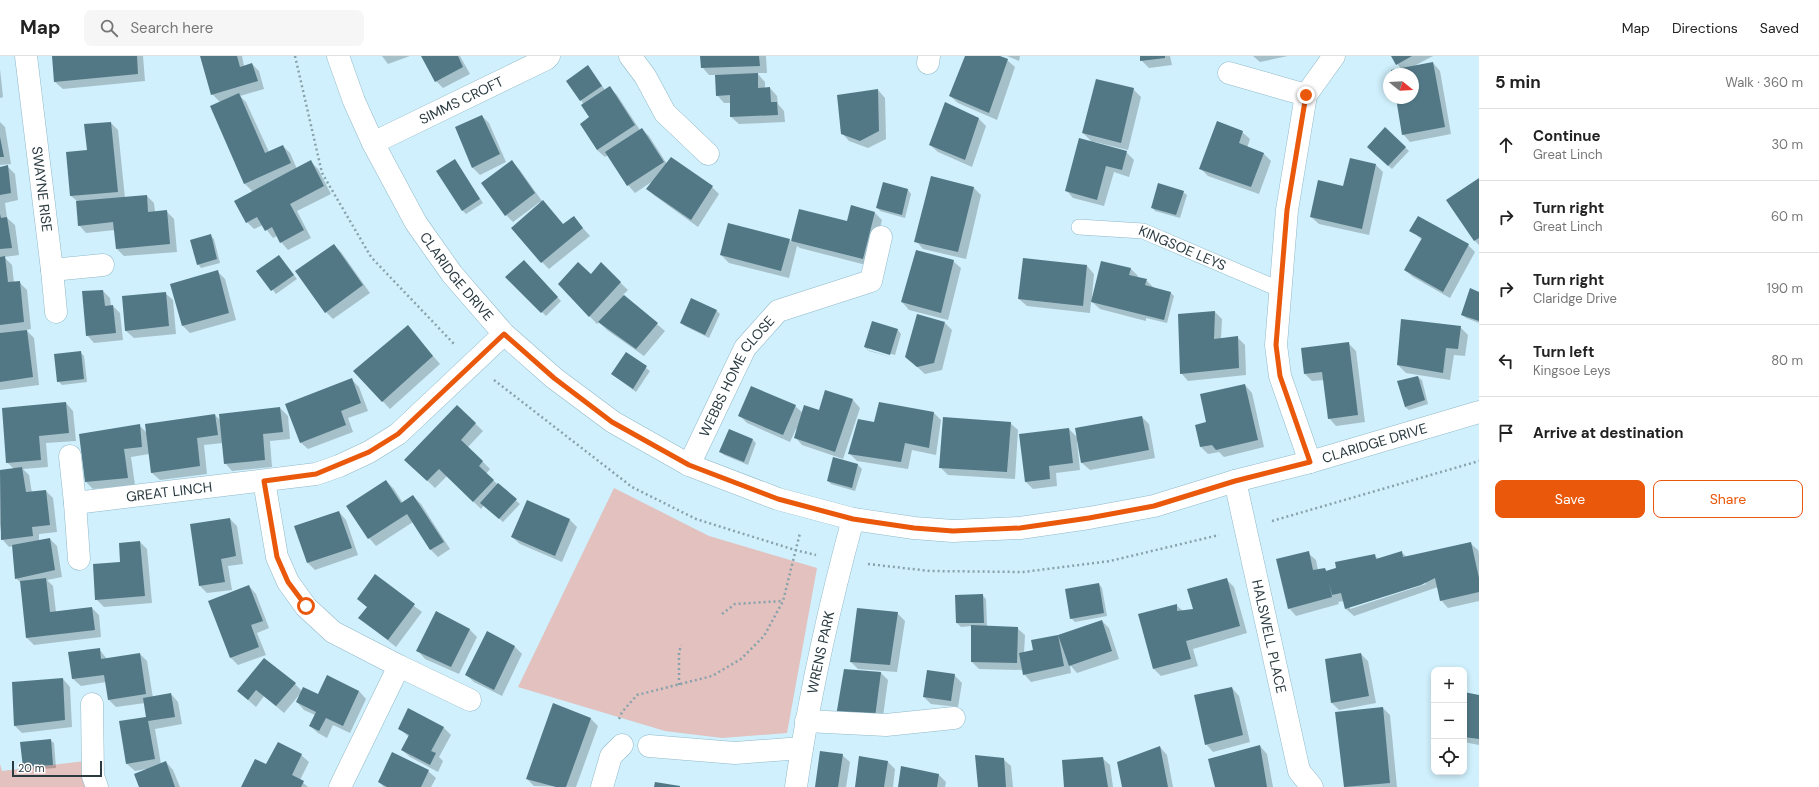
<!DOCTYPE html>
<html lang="en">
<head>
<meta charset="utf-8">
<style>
  body { margin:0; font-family:"DM Sans",sans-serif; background:#f6f6f6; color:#222 }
  .controls { position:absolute; right:12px; bottom:12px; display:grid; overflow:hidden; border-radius:8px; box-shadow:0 2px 6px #0003 }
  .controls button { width:36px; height:36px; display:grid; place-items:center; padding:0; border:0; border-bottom:1px solid #e0e0e0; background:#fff; color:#222; font:20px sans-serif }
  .compass { position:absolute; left:1383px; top:12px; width:36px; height:36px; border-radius:50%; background:#fff; box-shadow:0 2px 6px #0003; rotate:108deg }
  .scale { position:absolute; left:12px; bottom:10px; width:90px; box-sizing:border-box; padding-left:4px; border:2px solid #293a40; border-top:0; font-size:11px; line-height:14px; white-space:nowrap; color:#293a40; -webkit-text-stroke:3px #fff; paint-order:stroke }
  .stop { position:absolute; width:12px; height:12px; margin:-9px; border:3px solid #ea580c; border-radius:50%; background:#fff }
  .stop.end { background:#ea580c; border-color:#fff; box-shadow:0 1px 4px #0008 }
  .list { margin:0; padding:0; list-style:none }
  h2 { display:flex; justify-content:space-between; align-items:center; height:52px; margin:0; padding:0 16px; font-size:17px }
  h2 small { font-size:13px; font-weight:400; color:#767676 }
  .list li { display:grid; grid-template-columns:26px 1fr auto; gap:12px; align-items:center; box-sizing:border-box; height:72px; padding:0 16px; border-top:1px solid #e0e0e0 }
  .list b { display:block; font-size:15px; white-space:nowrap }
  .list p { margin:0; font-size:13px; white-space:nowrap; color:#767676 }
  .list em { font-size:13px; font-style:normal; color:#767676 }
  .actions { display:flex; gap:8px; padding:12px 16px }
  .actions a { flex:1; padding:9px 0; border:1px solid #ea580c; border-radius:8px; text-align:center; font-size:14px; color:#ea580c }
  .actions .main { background:#ea580c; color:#fff }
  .icon { flex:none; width:22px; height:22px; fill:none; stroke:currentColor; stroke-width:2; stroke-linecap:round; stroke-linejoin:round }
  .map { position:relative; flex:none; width:1479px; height:731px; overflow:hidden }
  header { display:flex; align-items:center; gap:24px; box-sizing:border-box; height:56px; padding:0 20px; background:#fff; border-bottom:1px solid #e0e0e0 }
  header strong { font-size:19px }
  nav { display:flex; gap:22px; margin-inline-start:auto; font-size:14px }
  .search { width:280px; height:36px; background:#f6f6f6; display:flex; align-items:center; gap:10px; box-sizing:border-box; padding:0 14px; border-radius:8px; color:#767676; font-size:15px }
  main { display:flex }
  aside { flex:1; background:#fff }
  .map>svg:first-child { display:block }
  .green { fill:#e2c1bf }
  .shadow { fill:#0003; fill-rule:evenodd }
  .building { fill:#527886 }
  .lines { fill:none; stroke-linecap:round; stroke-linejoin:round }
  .lane-casing { stroke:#91b9c8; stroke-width:16 }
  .street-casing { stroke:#91b9c8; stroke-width:23 }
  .secondary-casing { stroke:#91b9c8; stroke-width:23 }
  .path { stroke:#88a2ab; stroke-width:2.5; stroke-dasharray:2 3; stroke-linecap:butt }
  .lane { stroke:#fff; stroke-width:15 }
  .street { stroke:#fff; stroke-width:22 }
  .secondary { stroke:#fff; stroke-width:22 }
  .route { stroke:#ea580c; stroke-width:5 }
  .labels { text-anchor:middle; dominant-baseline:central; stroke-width:4; stroke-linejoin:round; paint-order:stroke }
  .street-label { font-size:14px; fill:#293a40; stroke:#fff }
</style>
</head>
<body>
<header>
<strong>Map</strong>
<div class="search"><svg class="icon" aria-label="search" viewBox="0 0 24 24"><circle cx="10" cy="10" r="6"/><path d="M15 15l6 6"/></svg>Search here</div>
<nav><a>Map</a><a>Directions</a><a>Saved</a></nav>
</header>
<main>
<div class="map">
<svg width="1479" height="731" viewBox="0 0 1479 731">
  <rect width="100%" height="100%" fill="#cff0fc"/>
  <path class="green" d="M614,432l95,48 108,32 -30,165 -65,5 -57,-7 -147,-44z
    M85,705l3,26h-88v-23l2,7z"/>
  <path class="shadow" d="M53,0h90l2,25 -82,8 -8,-7z
    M201,0h41l2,10 8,-2 7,7 5,18 -24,7 6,6 23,50 14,-6 7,7 7,16 14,-7 7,7 13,25 -34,17 14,27 -23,12 -7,-8 -4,-6 -4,2 -10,-13 -9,4 -7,-7 6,-30 -8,-8 -34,-77 9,-5 -8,-8z
    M382,0h28l-22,8z
    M422,0h38l10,18 -27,14 -7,-7z
    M701,0h65l1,17h-10l8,9v6h5l7,8 1,8 6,7 1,11 -46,2 -8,-7v-14h-7l-7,-8 -1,-20h-7l-7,-8z
    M967,0h30l10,4 8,7 -18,53 -39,-17 -8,-7z
    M1007,0h13l-1,5z
    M1141,0h29l2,9 -23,3 -8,-8z
    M1253,0h35l-28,6z
    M1392,0h41l-19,10 19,-3 7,8 11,63 -41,8 -7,-8 -6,-36h16v-24h-21l9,-5z
    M0,13l3,28 -3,1z
    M591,14l14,20 4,-3 8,8 23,35 2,-1 7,7 18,28 45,23 7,7 -21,33 -43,-31 -8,-7 6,-8 -18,12 -7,-8 -20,-30 -3,2 -8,-7 -6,-32 -10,-18z
    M1133,33l8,8 -13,53 -33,-8 -1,1 32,9 8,8 -5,17 -15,-5 -10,34 -31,-8 -7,-8 27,-47 -10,-10z
    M878,34l7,8 1,41 -18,9 -19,-7 -7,-8z
    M946,47l33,16 7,7 -14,41 -34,-15 -8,-7z
    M482,60l7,7 17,39 -26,13 -7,-7 -17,-41z
    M0,66l5,5 6,37 -11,1z
    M111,67l7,7 7,68 22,-2 7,7 1,9 11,-1 8,8 3,33 -53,4 -7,-7 -2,-19 -29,3 -7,-8 -2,-24 -6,-5 -4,-43 21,-2z
    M1385,73l24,22 -17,18 -24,-22z
    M1242,76l8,7 -3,9 16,5 8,8 -12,33 -51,-18 -7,-7z
    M455,104l28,43 -17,11 -4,-4z
    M512,106l7,7 23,32 21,24 10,-8 17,19 -41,33 -7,-7 -1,-58 -1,-2 -27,20 -7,-7z
    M1376,109l7,7 -14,63 -50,-11 -8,-7 33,-30z
    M7,110l8,8 3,26 -13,3 2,15 8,7 4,30 -15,2 8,8 2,18 5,-1 8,8 4,39 -5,1 8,8 5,47 -39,5v-222z
    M931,121l43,11 7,7 -15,64 -43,-10 -7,-8z
    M1479,123v66l-4,-4z
    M884,127l24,7 3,4 -6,24 -25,-7 -3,-4z
    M1183,136l4,3 -7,23 -25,-7 -3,-4z
    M800,154l47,12 28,-9 7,7 -12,46 -70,-18 -3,-2 -8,32 -60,-15 -8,-8 68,-15 3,2z
    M1411,174l57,15 7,7 -25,46 -37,-21 -8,-7 17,-30z
    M210,179l4,4 6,24 -19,5 -3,-4z
    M334,189l7,7 29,41 -37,26 -7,-7z
    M282,204l15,19 -21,15 -18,-23z
    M524,205l37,40 -15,15 -39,-39z
    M953,205l8,7 -13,52 -39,-10 -7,-8z
    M601,208l27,26 -5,5 42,36 -21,25 -37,-26 -8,-8 -2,2 -38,-40 32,-8z
    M1087,210l7,8 -2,23 38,-29 8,8 -1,2 9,2 8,8 17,5 3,3 -7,27 -21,-5v3l-46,-12 -9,-8 -1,12 -63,-7 -8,-7z
    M217,215l8,8 11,41 -46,13 -7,-7z
    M103,235l7,7 1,8h2l7,7 3,27 -29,3 -7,-8z
    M165,237l8,7 3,34 -42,4 -8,-7 -3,-34z
    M1479,237v30l-13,-5 -4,-3z
    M717,255l3,3 -11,24 -24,-12 -4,-3z
    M1215,256l7,7 -1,20 16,-2 8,8 1,30 -58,6 -7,-8z
    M945,267l7,7 -10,40 -17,4 -11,-10z
    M408,271l32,37 -50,45 -36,-38z
    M1460,271l8,8 -3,21 -11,-1 -4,25 -44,-7 -8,-8z
    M898,274l3,4 -6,21 -27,-7v2l26,8 -25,-7 -4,-4z
    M1349,288l7,7 9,71 -29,4 -7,-8 -5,-38 -12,1 -7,-7z
    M80,296l4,4 3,26 -25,3 -4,-4z
    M626,297l24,18 -14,21 -24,-18z
    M1418,321l4,3 6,24 -19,6 -4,-3z
    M352,324l7,7 9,24 -20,7 5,14 -45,17 -8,-7z
    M1245,329l7,8 12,54 -40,10 -5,-5 -11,2 -7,-7 -5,-21 11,-3z
    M826,335l27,9 7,8 -17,51 -41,-14 -7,-8 2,-8h-1l-6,13 -43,-19 -7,-7 55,-10 8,7 16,-1z
    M66,347l7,8 3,30 -30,2 2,24 -25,2 6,6 3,18 14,-2 7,7 4,34 -18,2v7l11,-2 7,7 5,31 -15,3 6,6 3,26 36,-4 7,7 2,22 -67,8 -7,-7 -6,-55 -5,-5 -3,-32 -4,1 -7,-8 -2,-15v-53l14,-2 -7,-7z
    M880,347l54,10 7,7 -5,35 -24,-5 -4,19 -51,-8 -8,-8 25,-30z
    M457,350l26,25 -15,16 22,22 -4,5 34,30 -17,18 -19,-17 -3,4 -34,-33 -12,12 -29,-28z
    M280,352l8,8 2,23 -20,2 2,26 -40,4 -7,-8 -2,-20 -19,2 3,29 -47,6 -8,-7 -3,-19 -18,3 4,28 -42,4 -7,-7 54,-56 7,7 68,-18 6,6z
    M1142,361l7,7 6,34 -65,12 -8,-7 -4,-22 -1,1 3,28 -24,3 1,13 -24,3 -7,-7 43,-53 9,9z
    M1010,367l8,7 -3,49 -67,-4 -8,-8z
    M753,384l3,3 -8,22 -24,-10 -3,-3z
    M834,403l24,6 4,4 -7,22 -24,-7 -3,-3z
    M386,425l8,8 9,14 10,-7 8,8 29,45 -12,8 -7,-7 -18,-28 -37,24 -7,-8 -21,-32z
    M527,445l43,19 7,7 -15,35 -42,-18 -8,-7z
    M339,456l7,8 12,35 -43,15 -7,-7 -12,-36z
    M230,463l7,7 6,38 -15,2 4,24 -25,3 -7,-7z
    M140,486l7,7 5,54 -48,4 -8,-8 25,-36z
    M1470,487l8,7 1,5v46l-31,7 -7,-8 -3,-13 -84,29 -8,-7 -2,-8 -6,1 1,2 -43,12 -7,-8 19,-55 8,7 2,10 7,-1 2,2 47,-16 4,4 23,-7 6,5zM1425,526l1,2 -76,25v-2z
    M375,520l47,36 -26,35 -36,-29 8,-10 -10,-10z
    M1227,524l7,7 13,46 -54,16 5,17 -37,10 -7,-7 22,-64 7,6 11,-1z
    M1099,528l3,4 5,28 -32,6 -4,-4z
    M249,530l7,8 13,34 -12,5 9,22 -28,10 -7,-7 -21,-57z
    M982,539l4,4 1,28 30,1 8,7 -1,18 10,-2 -2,-10 26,-5 44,-15 7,7 10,31 -42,14 -7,-8 1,8 -40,9 -7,-8 -1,-4 -44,-1 -7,-7v-36l-11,1 -4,-4z
    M897,557l8,8 -8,51 -39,-3 -7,-7z
    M469,573l8,8 -18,37 -34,-15 -7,-8z
    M487,576l28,15 7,7 -20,42 -28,-14 -8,-7z
    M99,593l8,10 33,-5 7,7 6,37 18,-4 7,8 4,22 -27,5 6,35 5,-2 7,8 7,17h-40l6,-18 -11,2 -8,-7 20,-46 -2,-15 -29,4 -7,-7 -3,-18 -25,4 -8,-7z
    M1361,598l7,7 8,42 -37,7 -7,-7z
    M844,614l37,3 7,7 -6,44z
    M954,619l8,8 -4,24 -27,-3 -7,-7z
    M328,621l31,14 7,8 -16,34 -17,-8 -6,13 -9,-5 -8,-7 5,-11 -11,-5 -7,-8 3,-8 -16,19 -20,-17 -8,11 -18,-16 57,-7 7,7 17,4z
    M63,623l7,8 2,40 -50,6 -7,-7z
    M1232,632l7,8 11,46 -37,10 -7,-8z
    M1464,637l15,3v49l-15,-3z
    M1383,652l7,7 7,72h-52l-9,-74z
    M590,662l8,8 -22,61 -42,-1 -7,-7z
    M443,671l8,8 -12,22 4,4 -5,11 -28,-15 -8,-7 7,-13 -10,-9z
    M50,684l4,3 2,25 -29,2 -3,-3z
    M1260,690l7,8 6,33h-57z
    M1160,691l7,8 6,32h-50z
    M301,699l8,7 -9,18 8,7h-66l24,-21z
    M842,699l8,7 -4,25h-30z
    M1102,702l8,7 3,22h-48z
    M1003,703l8,7 2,21h-34z
    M888,706l7,7 -2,18h-37z
    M428,715l8,7 -5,9h-47l-5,-5z
    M938,718l8,8 -1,5h-46z"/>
  <path class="building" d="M52,0h85l1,18 -84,8z
    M200,0h37l3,11 12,-4 6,18 -47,14z
    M421,0h37l5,11 -28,15z
    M700,0h59l1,10 -59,2z
    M965,0h35l8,3 -19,54 -40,-17z
    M1140,0h25v2l-25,3z
    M1391,0h21l-16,9z
    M1433,6l12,65 -43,8 -6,-37h17v-24h-22v-4z
    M588,9l14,21 -22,15 -14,-20z
    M758,17v15l12,-1 1,15h6l1,13 -48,2v-22l-14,1 -1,-21z
    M1096,23l38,9 -13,55 -39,-10z
    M610,30l25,39 -38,25 -17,-26 9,-7 -8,-12z
    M878,33l1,42 -19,10 -19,-7 -4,-39z
    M239,37l26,60 18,-8 8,18 -47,21 -34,-78z
    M945,46l34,16 -14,42 -36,-15z
    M482,59l18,39 -28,14 -17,-41z
    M1217,65l26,10 -4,12 25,10 -13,34 -52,-18z
    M111,66l7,70 -48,4 -4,-44 21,-2 -3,-26z
    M1385,71l21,20 -18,19 -21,-19z
    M642,72l22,34 -37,24 -22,-34z
    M0,81l4,20h-4z
    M1079,82l48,13 -5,19 -16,-4 -9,34 -32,-9z
    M671,101l42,29 -22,34 -45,-31z
    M1350,102l26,6 -14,65 -52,-12 8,-37 25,6z
    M455,103l25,40 -18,12 -26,-40z
    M311,104l13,26 -34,18 14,26 -24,13 -8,-16 -7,4 -8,-14 -11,6 -12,-22z
    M512,104l23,33 -30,23 -24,-33z
    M8,109l3,28 -11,2v-28z
    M931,120l43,11 -16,65 -44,-10z
    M1479,122v60l-5,3 -28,-41z
    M883,126l25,7 -6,26 -26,-7z
    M1158,127l26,8 -8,24 -25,-7z
    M147,139l1,17 19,-2 3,34 -54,5 -3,-27 -35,4 -2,-25z
    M543,144l20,24 11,-8 9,12 -42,35 -30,-35z
    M851,149l24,7 -12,47 -72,-18 8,-32 48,12z
    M0,158l1,4 6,-1 5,31 -12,1z
    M1418,160l51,28 -26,48 -39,-22 18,-32 -13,-7z
    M728,167l62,16 -9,32 -61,-16z
    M211,178l6,25 -20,6 -7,-25z
    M334,188l29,41 -38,28 -30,-42z
    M916,194l38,10 -13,53 -40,-11z
    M279,199l15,20 -23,16 -15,-20z
    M5,200l3,26 12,-1 4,41 -24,3v-68z
    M1023,202l64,7 -4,41 -65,-7z
    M524,204l34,37 -17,16 -36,-36z
    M1101,205l30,7 -2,7 18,4 -2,6 26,7 -7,28 -73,-18z
    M578,206l13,12 10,-12 20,20 -32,35 -31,-33z
    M218,214l11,43 -47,13 -12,-42z
    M1470,232l9,4v29l-18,-6z
    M103,234l2,16 8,-1 3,28 -30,3 -4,-45z
    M166,236l3,34 -44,5 -3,-35z
    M624,239l34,28 -22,26 -38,-27z
    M691,242l26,12 -12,25 -25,-12z
    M1215,255l-1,28 24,-3 1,32 -59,6 -2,-60z
    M917,258l28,8 -11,41 -17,4 -12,-10z
    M1401,263l60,7 -3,23 -12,-1 -3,25 -46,-8z
    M872,265l26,8 -8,26 -26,-8z
    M408,269l25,31 -51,46 -29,-31z
    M27,274l6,47 -33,5v-49z
    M1349,286l9,73 -30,4 -6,-47 -18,2 -3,-26z
    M81,295l3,28 -27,3 -3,-28z
    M626,296l21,14 -14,23 -22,-15z
    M1418,320l7,24 -20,7 -8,-26z
    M352,322l9,25 -20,8 5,14 -46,18 -15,-39z
    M1245,328l13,56 -42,10 -4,-5 -12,2 -5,-22 11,-3 -6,-28z
    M751,330l45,19 -13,30 -45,-19z
    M825,334l28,9 -18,53 -41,-14 10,-33 15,5z
    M66,346l3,31 -30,3 2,24 -35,3 -4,-55z
    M879,346l55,10 -5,36 -24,-5 -4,19 -53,-8 10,-35 16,3z
    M457,349l19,18 -15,17 22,21 -4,5 15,14 -21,22 -34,-33 -12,12 -23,-21z
    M280,351l3,25 -20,2 2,26 -41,4 -5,-50z
    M215,358l3,21 -21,3 3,28 -49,7 -6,-49z
    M1142,360l7,34 -68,13 -6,-35z
    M943,361l68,5 -4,50 -68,-4z
    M140,368l2,23 -18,2 4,29 -43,4 -6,-48z
    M1069,372l4,35 -24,3 1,13 -25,3 -6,-48z
    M729,373l24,10 -9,23 -25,-10z
    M833,401l25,7 -6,24 -25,-7z
    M22,411l4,25 20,-2 4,35 -18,2 1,9 -32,4 -1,-70z
    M386,424l15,23 12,-8 31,47 -14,8 -23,-36 -39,25 -22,-33z
    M498,427l19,16 -18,20 -19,-16z
    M527,444l43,19 -15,37 -44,-19z
    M339,455l13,37 -45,15 -13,-37z
    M230,462l6,38 -15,3 4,23 -26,4 -9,-62z
    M50,482l5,32 -40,9 -3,-34z
    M140,485l5,55 -50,4 -2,-36 27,-2 -1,-19z
    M1471,486l8,36v14l-39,9 -5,-23 -14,7 -76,24 -4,-16 -9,2 -3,-13 3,15 -44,12 -12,-50 33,-8 4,19 12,-2 1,3 10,-3 -1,-6 40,-8 1,5 26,-8 1,6z
    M375,518l40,30 -27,36 -30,-22 9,-11 -10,-8z
    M46,522l4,34 42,-5 3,23 -69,8 -6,-57z
    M1227,522l13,48 -54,15 5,18 -38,10 -15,-55 39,-10v7l16,-2 -6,-20z
    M1099,527l5,30 -34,6 -5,-30z
    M249,529l14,36 -12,4 8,22 -29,11 -22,-57z
    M983,538l1,29h-28l-1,-28z
    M857,552l41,4 -8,53 -40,-3z
    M436,555l34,18 -19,38 -35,-16z
    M1102,564l10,31 -43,15 -11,-31z
    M971,569l47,2 -1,36 -46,-1z
    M487,575l28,15 -21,44 -29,-15z
    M1058,579l6,31 -41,9 -4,-22 14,-3 -2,-10z
    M100,592l1,11 39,-6 6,41 -38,6 -4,-25 -32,4 -4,-27z
    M1361,597l8,43 -38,7 -6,-44z
    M264,602l32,25 -20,23 -20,-16 -8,10 -11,-9z
    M844,613l37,3 -6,45 -39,-1z
    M927,614l28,4 -4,27 -28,-4z
    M327,619l32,16 -16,35 -17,-8 -7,13 -10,-5 7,-14 -20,-10 7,-15 15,7z
    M63,622l2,42 -51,6 -2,-44z
    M1232,631l11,48 -38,10 -11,-50z
    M1464,636l15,3v44l-15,-2z
    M171,637l4,24 -27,4 7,38 -29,5 -7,-43 27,-4 -3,-19z
    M553,647l38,15 -25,69h-10l-30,-8z
    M1383,651l7,76 -46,4 -9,-75z
    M408,652l36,19 -13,24 5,2 -6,12 -29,-15 8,-15 -11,-6z
    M51,683l2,26 -30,2 -3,-25z
    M278,686l24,12 -10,21 12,6 -3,6h-60l14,-28 11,5z
    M1260,689l7,42h-52l-7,-28z
    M1160,690l8,41h-46l-5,-25z
    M820,695l23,3 -5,33h-23z
    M392,696l37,18 -8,17h-34l-9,-5z
    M975,699l29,3 2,29h-28z
    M859,700l29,5 -4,26h-29z
    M1103,701l5,30h-44l-2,-27z
    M166,705l9,26h-36l-5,-13z
    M901,710l38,8 -2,13h-39z
    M655,726l25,4v1h-26z"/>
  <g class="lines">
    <g class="lane-casing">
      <g id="lane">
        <path id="s1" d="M1079,171l64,4 138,59"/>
      </g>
    </g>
    <g class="street-casing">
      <g id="street">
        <path id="s2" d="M26,0l26,214 51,-5"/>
        <path d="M630,0l15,20 20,37 43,41"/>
        <path d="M928,7l1,-7"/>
        <path d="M1229,17l77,22"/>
        <path id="s3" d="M373,87l173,-84 3,-3"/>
        <path d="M52,214l4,42"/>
        <path id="s4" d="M70,400l5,47 241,-29 23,-8 30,-14 29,-18 106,-100"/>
        <path d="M1310,406l-30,-86 -4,-31 11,-135 19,-115 28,-39"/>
        <path id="s5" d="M689,409l56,-117 33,-37 93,-30 10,-44"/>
        <path d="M264,425l13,76 11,25 18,25 27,25 66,34 -59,121"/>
        <path id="s6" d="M1235,425l64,290 13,16"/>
        <path d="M75,447l4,56"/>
        <path d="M399,610l71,34"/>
        <path d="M92,648l1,72 4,11"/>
        <path d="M806,665l80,4 68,-7"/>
        <path d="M649,690l86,7 67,-5"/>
        <path d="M602,731l9,-31 11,-11"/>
        <path id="s7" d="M796,731c13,-90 33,-180 57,-268"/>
      </g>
    </g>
    <g class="secondary-casing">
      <g id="secondary">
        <path id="s8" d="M338,0l16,45 19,42 43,80 36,51 52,60 50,44 59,44 76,43 89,34 75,20 61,9 39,3 67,-3 69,-10 65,-12 81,-25 75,-19 169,-50"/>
      </g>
    </g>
    <path class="path" d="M295,0l27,117 49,84 84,88
      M494,324l138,107 64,32 99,31 21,5
      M1272,465l207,-60
      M868,508l62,7 93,1 87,-11 109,-26
      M722,558l13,-10 47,-3
      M679,629v-32l2,-8
      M619,663l3,-7 15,-17 75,-19 29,-17 23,-23 19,-35 17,-68"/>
    <use href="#lane" class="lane"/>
    <use href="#street" class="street"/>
    <use href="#secondary" class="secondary"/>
  </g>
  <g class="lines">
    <path class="route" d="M306,550l-18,-24 -11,-25 -13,-76 52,-7 53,-22 29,-18 106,-100 50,44 58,44 77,43 89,34 75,20 61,9 39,3 67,-3 69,-10 65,-12 81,-25 75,-19 -30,-86 -4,-31 11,-135 19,-115"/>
  </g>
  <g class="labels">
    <g class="street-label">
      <text stroke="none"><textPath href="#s3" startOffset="98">SIMMS CROFT</textPath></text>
      <text stroke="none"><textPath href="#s2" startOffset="134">SWAYNE RISE</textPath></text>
      <text stroke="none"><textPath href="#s1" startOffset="107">KINGSOE LEYS</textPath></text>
      <text stroke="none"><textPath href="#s8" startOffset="252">CLARIDGE DRIVE</textPath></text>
      <text stroke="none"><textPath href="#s5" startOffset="101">WEBBS HOME CLOSE</textPath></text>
      <text stroke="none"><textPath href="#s8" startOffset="1260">CLARIDGE DRIVE</textPath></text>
      <text stroke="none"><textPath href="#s4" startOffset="142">GREAT LINCH</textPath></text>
      <text stroke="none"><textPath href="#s6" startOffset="159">HALSWELL PLACE</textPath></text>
      <text stroke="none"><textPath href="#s7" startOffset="137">WRENS PARK</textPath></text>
    </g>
  </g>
</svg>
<div class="controls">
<button>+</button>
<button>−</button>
<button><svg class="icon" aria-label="locate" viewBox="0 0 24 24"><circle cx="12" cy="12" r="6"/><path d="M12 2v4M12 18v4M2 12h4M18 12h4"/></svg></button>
</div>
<svg class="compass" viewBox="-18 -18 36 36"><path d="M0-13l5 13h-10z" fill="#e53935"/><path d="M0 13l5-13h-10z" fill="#767676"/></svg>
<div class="scale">20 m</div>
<div class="stop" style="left:306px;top:550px"></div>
<div class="stop end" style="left:1306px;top:39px"></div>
</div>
<aside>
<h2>5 min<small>Walk · 360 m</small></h2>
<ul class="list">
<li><svg class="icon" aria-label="ahead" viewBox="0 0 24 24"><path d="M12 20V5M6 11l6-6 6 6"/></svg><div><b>Continue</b><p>Great Linch</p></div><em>30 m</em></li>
<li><svg class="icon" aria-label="right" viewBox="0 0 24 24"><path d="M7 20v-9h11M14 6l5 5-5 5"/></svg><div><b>Turn right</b><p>Great Linch</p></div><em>60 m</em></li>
<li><svg class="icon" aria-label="right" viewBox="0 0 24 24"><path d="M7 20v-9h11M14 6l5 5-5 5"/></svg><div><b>Turn right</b><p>Claridge Drive</p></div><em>190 m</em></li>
<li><svg class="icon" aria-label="left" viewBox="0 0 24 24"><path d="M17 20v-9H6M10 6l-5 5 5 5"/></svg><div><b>Turn left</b><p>Kingsoe Leys</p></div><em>80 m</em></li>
<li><svg class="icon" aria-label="arrive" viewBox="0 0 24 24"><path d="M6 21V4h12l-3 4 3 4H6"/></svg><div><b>Arrive at destination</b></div></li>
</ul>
<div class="actions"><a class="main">Save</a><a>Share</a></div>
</aside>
</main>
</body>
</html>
